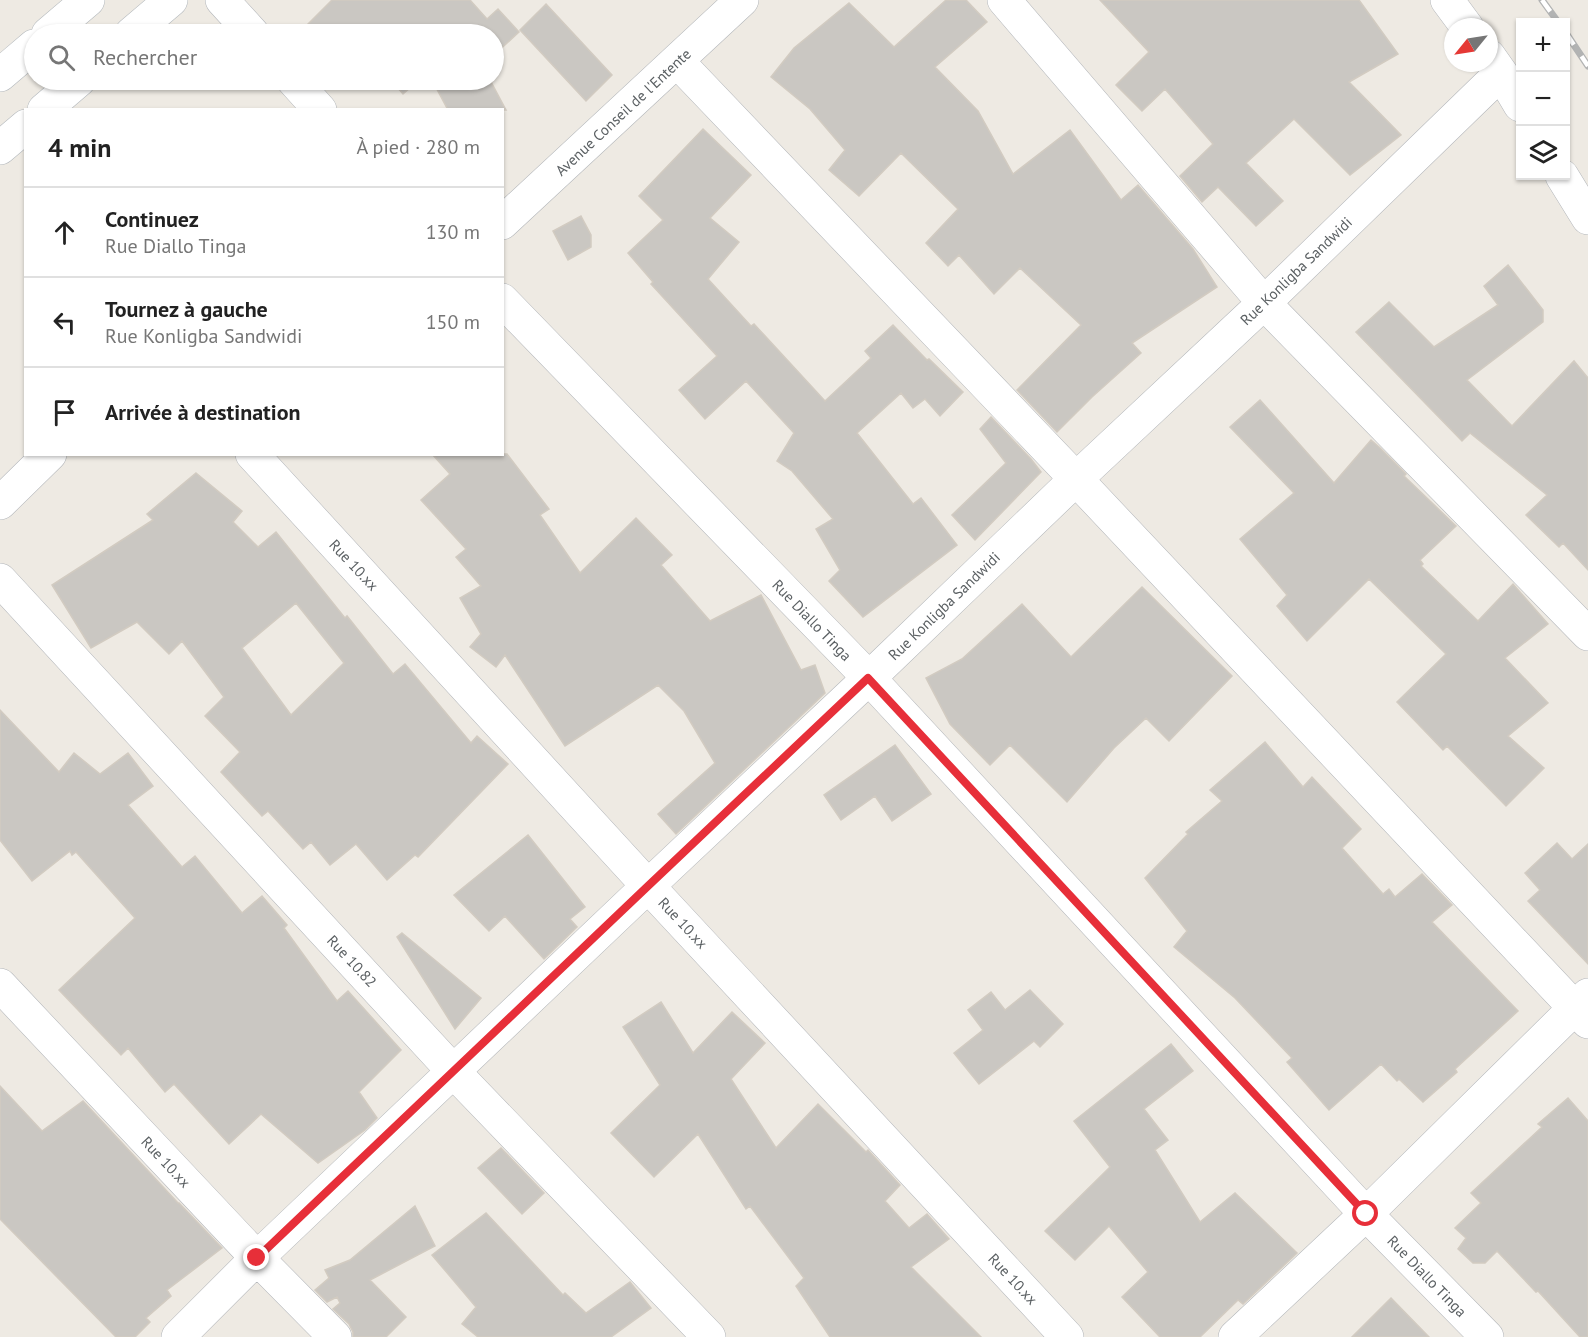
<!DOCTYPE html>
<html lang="fr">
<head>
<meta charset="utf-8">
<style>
  body { margin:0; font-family:"PT Sans",sans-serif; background:#f2f2f2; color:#222 }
  .controls { position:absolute; right:18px; top:18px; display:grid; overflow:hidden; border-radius:0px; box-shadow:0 2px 4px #0004 }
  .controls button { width:54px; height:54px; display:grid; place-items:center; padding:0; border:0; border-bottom:2px solid #e0e0e0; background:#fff; color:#222; font:30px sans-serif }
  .compass { position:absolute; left:1444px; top:18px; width:54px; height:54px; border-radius:50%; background:#fff; box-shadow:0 2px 4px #0004; rotate:240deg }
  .stop { position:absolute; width:18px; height:18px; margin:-14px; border:4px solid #e72f39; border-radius:50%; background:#fff }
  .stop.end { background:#e72f39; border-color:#fff; box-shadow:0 2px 6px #0008 }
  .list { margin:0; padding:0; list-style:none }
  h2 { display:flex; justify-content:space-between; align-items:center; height:78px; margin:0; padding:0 24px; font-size:26px }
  h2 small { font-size:20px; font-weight:400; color:#767676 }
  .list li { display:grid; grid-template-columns:39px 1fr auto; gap:18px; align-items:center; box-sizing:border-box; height:90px; padding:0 24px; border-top:2px solid #e0e0e0 }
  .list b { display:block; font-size:22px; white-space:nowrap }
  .list p { margin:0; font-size:20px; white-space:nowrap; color:#767676 }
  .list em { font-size:20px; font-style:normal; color:#767676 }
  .icon { flex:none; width:33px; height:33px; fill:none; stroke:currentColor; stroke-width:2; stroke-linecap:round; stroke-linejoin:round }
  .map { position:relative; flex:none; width:1588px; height:1337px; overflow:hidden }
  .search { position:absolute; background:#fff; box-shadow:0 2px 4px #0004; left:24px; top:24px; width:480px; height:66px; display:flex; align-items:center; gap:15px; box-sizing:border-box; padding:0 21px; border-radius:33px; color:#767676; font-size:22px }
  .panel { position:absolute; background:#fff; box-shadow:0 2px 4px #0004; left:24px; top:108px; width:480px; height:348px; border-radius:0px }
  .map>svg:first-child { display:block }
  .building { fill:#cac7c2; stroke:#d2cbc1; stroke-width:1.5; fill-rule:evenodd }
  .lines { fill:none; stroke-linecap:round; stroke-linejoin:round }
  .minor-casing { stroke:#b3b6ba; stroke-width:34 }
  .secondary-casing { stroke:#b4b9bd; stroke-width:34 }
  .minor { stroke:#fff; stroke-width:33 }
  .secondary { stroke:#fff; stroke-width:33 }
  .rail-casing { stroke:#b2b3b3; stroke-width:7 }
  .rail { stroke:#fff; stroke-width:4.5; stroke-dasharray:14; stroke-linecap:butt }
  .route { stroke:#e72f39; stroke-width:8 }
  .labels { text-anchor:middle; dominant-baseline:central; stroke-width:4.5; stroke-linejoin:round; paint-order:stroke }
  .street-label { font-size:15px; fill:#5b6063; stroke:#fff }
</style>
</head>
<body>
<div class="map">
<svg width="1588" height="1337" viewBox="0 0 1588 1337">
  <rect width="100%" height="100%" fill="#eeeae3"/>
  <path class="building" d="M332,0h138l17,19 11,-10 21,23 -25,23v-21h-196z
    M946,0h20l21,22 -52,45 43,44 35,63 57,-44 51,70 17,-15 55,64 24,38 -85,56 9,10 -49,44 -35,35 -40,-42 64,-65 -61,-57 -26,26 -35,-39 -11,11 -22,-23 32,-34 -57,-56 -42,43 -30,-26 16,-20 -35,-41 -39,-32 23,-29 55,-45 45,44z
    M1100,0h259l39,54 -49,28 52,53 -51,40 -56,-56 -48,44 37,38 -27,25 -38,-39 -16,15 -22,-26 33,-32 -48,-55 -23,22 -26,-26 33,-33z
    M546,4l66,71 -26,26 -66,-71z
    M391,80h28l-16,14z
    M432,80h58l16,30h-58z
    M703,129l48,46 -41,43 29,24 -31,37 43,47 3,-2 71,77 46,-43 -6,-7 28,-26 34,35 2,-1 34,33 -23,24 -15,-17 -12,9 -12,-15 -44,40 56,71 8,-6 36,47 -94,72 -34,-36 11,-11 -24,-41 17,-10 -41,-48 -15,-10 17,-28 -48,-52 -41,38 -26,-29 38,-34 -66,-72 2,-2 -25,-29 35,-33 -24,-24z
    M581,216l10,19v12l-23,13 -15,-29z
    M1508,265l35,45v12l-76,58 45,46 62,-65 14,17v192l-25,-27 -4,4 -33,-32 21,-20 -77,-62 -8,8 -106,-109 33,-30 45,45 64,-42 -14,-19z
    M1260,400l74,83 37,-43 8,7 27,27 -2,2 52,50 -36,34 3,4 -2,2 57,55 35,-37 35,40 -43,34 43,45 -40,33 36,32 -38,38 -59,-60 -4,4 -46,-48 49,-48 -77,-75 -62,62 -30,-35 10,-11 -47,-56 54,-46 -64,-66z
    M991,417l40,42 10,13 -66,68 -23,-25 54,-52 -26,-34z
    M432,454h75l42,55 -9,6 40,58 56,-55 36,37 -11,10 49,56 51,-26 40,75 14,-5 10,28 -149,141 -18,-20 57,-51 -31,-52 -26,-26 -93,61 -60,-91 -9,12 -26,-20 11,-13 -21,-36 21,-12 -25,-29 10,-8 -45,-49 29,-26z
    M196,473l46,38 -9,11 25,25 18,-15 69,86 2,-2 46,58 12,-10 66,79 6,-7 31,28 -90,93 -3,-2 -28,25 -31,-36 -26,21 -19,-23 -8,7 -35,-38 -6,5 -41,-44 19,-20 -35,-36 19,-19 -42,-56 -13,13 -32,-32 -46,26 -39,-63 101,-65 -6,-6zM296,603l48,60 -53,52 -49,-67z
    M1142,587l90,89 -63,65 -23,-23 -32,30 -47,54 -57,-57 -20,20 -40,-41 -24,-46 36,-19 60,-55 49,53z
    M0,710l59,62 15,-19 26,21 28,-21 25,33 -25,19 54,62 13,-11 47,57 20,-17 25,29 -3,3 53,73 11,-10 53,59 -42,42 18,26 -12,12 -47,33 -57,-49 -32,30 -55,-60 -9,8 -37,-44 -7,7 -62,-65 76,-72 -59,-66 -4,3 -2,-4 -38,30 -32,-41z
    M1265,742l38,45 9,-10 49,52 -19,19 41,46 6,-5 6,8 27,-23 30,31 -20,17 86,89 -63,58 2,3 -34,30 -24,-23 -2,2 -16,-17 -52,46 -42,-48 5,-4 -57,-60 -61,-51 13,-16 -42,-53 43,-44 -2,-2 36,-31 -12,-11z
    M895,745l36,49 -39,27 -17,-25 -34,24 -17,-25z
    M528,835l57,72 -15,12 7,8 -33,32 -39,-43 -16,15 -35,-36z
    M1557,843l15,16 16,-15v120l-60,-63 12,-11 -15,-17z
    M402,933l79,65 -26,31 -58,-92z
    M1030,990l33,34 -23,23 -6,-6 -55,43 -25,-31 29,-23 -15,-20 23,-18 14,18z
    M661,1002l32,51 39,-41 33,31 -34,36 45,69 42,-44 48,48 2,-2 32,35 -15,16 24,27 18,-14 22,25 -38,28 70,70h-151l-34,-51 8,-8 -54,-72 -4,3 -48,-75 -44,43 -43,-44 49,-48 -37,-58z
    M1171,1044l22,27 -49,38 24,31 -13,10 45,72 35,-29 62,60 -54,51 -5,-4 -38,37h-40l-38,-40 26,-25 -39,-46 -34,34 -30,-29 65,-64 -36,-46z
    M0,1086l42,45 41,-30 95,102h1l43,45 -55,42 4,6 -25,22 4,4 -15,15h-19l-116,-118z
    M1568,1098l20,23v216h-8l-42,-46 -2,1 -39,-41 -12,12h-12l-15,-14 8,-11 -11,-10 26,-25 -10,-10 71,-66 -4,-3z
    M501,1148l43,45 -22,21 -44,-46z
    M415,1206l20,40 -65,34 36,37 -20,20h-33v-5l-4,-8 -16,-15 7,-6 -3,-6 -10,5 -12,-12 14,-12 -4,-8 25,-10z
    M486,1213l77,82 2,-2 21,20 44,-31 21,26 -40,29h-133l-16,-13 14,-17 -44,-52z
    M1391,1298l38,39h-77z"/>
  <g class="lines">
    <g class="minor-casing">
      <path id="minor" d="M222,0l31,34
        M1004,0l260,303 324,331
        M1447,0l20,27
        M1489,56l12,17 19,32
        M677,61l399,418 512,543
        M293,80l27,30
        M1562,176l26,42
        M502,223l240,-223
        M502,300l367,378 497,536 121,123
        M252,454l396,432 419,451
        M0,503l50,-49
        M0,580l453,491 256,266
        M0,985l257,273 78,79
        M178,1337l79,-79 391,-372 221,-208 207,-199 188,-176 237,-230
        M1235,1337l131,-123 222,-219"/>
    </g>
    <g class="secondary-casing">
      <path id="secondary" d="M48,34l40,-34
        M131,34l40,-34
        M0,75l34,-29
        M44,110l35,-30
        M0,148l26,-22"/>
    </g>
    <use href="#minor" class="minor"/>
    <use href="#secondary" class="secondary"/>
    <g class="rail-casing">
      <path id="rail" d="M1542,0l16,22
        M1566,33l22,33"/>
    </g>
    <use href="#rail" class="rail"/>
  </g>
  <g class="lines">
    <path class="route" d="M257,1258l391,-372 220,-208 498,536"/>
  </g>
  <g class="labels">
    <g class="street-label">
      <text transform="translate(623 112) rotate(-43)">Avenue Conseil de l'Entente</text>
      <text transform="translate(1296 271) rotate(-44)">Rue Konligba Sandwidi</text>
      <text transform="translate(354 565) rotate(47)">Rue 10.xx</text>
      <text transform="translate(944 606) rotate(-44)">Rue Konligba Sandwidi</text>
      <text transform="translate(812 620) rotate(46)">Rue Diallo Tinga</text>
      <text transform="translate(683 923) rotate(47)">Rue 10.xx</text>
      <text transform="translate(352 961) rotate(47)">Rue 10.82</text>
      <text transform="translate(166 1162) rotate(47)">Rue 10.xx</text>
      <text transform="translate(1427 1276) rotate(46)">Rue Diallo Tinga</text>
      <text transform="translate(1013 1279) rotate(47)">Rue 10.xx</text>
    </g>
  </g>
</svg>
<div class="controls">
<button>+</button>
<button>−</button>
<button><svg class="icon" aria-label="layers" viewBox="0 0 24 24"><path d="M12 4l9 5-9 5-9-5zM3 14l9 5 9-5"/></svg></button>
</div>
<svg class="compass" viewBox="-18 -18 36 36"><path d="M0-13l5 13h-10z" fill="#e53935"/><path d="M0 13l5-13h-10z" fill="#767676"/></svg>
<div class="stop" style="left:1366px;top:1214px"></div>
<div class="stop end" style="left:257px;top:1258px"></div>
<div class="search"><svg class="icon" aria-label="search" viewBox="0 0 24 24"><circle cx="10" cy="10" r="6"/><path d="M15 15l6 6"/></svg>Rechercher</div>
<section class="panel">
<h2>4 min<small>À pied · 280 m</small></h2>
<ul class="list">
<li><svg class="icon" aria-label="ahead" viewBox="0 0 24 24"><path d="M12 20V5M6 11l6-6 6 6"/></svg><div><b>Continuez</b><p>Rue Diallo Tinga</p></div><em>130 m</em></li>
<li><svg class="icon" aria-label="left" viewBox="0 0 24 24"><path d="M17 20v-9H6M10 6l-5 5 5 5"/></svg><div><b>Tournez à gauche</b><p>Rue Konligba Sandwidi</p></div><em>150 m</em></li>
<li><svg class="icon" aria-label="arrive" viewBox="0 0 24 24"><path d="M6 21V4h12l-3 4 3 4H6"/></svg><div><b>Arrivée à destination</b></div></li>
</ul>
</section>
</div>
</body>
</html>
